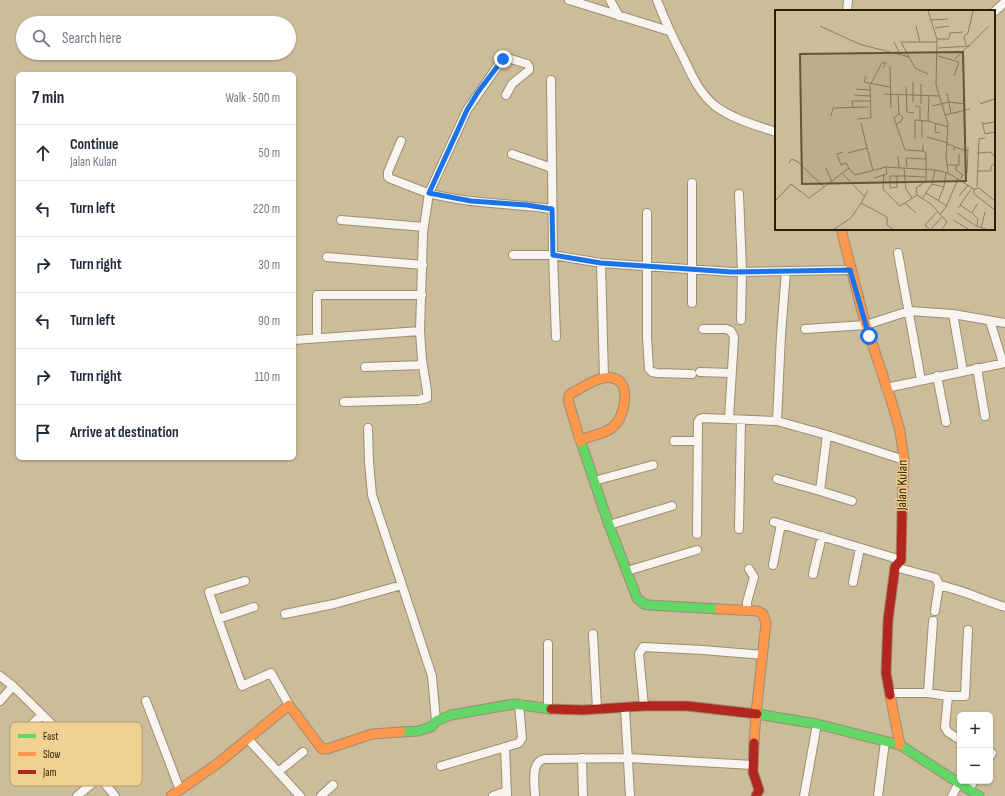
<!DOCTYPE html>
<html lang="en">
<head>
<meta charset="utf-8">
<style>
  body { margin:0; font-family:"Sofia Sans Condensed",sans-serif; background:#f6f6f7; color:#1f2937 }
  .controls { position:absolute; right:12px; bottom:12px; display:grid; overflow:hidden; border-radius:6px; box-shadow:0 1px 3px #0004 }
  .controls button { width:36px; height:36px; display:grid; place-items:center; padding:0; border:0; border-bottom:1px solid #e0e1e3; background:#fff; color:#1f2937; font:20px sans-serif }
  .stop { position:absolute; width:12px; height:12px; margin:-9px; border:3px solid #1a73e8; border-radius:50%; background:#fff }
  .stop.end { background:#1a73e8; border-color:#fff; box-shadow:0 1px 4px #0008 }
  .list { margin:0; padding:0; list-style:none }
  h2 { display:flex; justify-content:space-between; align-items:center; height:52px; margin:0; padding:0 16px; font-size:17px }
  h2 small { font-size:13px; font-weight:400; color:#747a83 }
  .list li { display:grid; grid-template-columns:26px 1fr auto; gap:12px; align-items:center; box-sizing:border-box; height:56px; padding:0 16px; border-top:1px solid #e0e1e3 }
  .list b { display:block; font-size:15px; white-space:nowrap }
  .list p { margin:0; font-size:13px; white-space:nowrap; color:#747a83 }
  .list em { font-size:13px; font-style:normal; color:#747a83 }
  .icon { flex:none; width:22px; height:22px; fill:none; stroke:currentColor; stroke-width:2; stroke-linecap:round; stroke-linejoin:round }
  .map { position:relative; flex:none; width:1005px; height:796px; overflow:hidden }
  .search { position:absolute; background:#fff; box-shadow:0 1px 3px #0004; left:16px; top:16px; width:280px; height:44px; display:flex; align-items:center; gap:10px; box-sizing:border-box; padding:0 14px; border-radius:22px; color:#747a83; font-size:15px }
  .panel { position:absolute; background:#fff; box-shadow:0 1px 3px #0004; left:16px; top:72px; width:280px; height:388px; border-radius:6px }
  .map>svg:first-child { display:block }
  .lines { fill:none; stroke-linecap:round; stroke-linejoin:round }
  .street-casing { stroke:#9b8e73; stroke-width:10 }
  .fast-casing { stroke:#9b8e73; stroke-width:11 }
  .slow-casing { stroke:#9b8e73; stroke-width:11 }
  .jam-casing { stroke:#9b8e73; stroke-width:11 }
  .street { stroke:#f8f5f0; stroke-width:8 }
  .fast { stroke:#63d668; stroke-width:9 }
  .slow { stroke:#ff974d; stroke-width:9 }
  .jam { stroke:#b3261e; stroke-width:9 }
  .route { stroke:#1a73e8; stroke-width:5 }
  .labels { text-anchor:middle; dominant-baseline:central; stroke-width:3; stroke-linejoin:round; paint-order:stroke }
  .street-label { font-size:14px; fill:#2a1e04; stroke:#f0d192 }
  .inset-road { fill:none; stroke:#8c7d5e; stroke-width:1 }
  .view { fill:#635538; fill-opacity:0.15; stroke:#635538; stroke-width:2 }
  .inset-edge { fill:none; stroke:#2a1e04; stroke-width:2 }
  .key { fill:#f0d192; stroke:#b59b67; stroke-width:1 }
  .key-label { font-size:11px; fill:#2a1e04 }
</style>
</head>
<body>
<div class="map">
<svg width="1005" height="796" viewBox="0 0 1005 796">
  <rect width="100%" height="100%" fill="#cdbc9a"/>
  <g class="lines">
    <g class="street-casing">
      <path id="street" d="M569,0l100,31
        M610,0l9,16
        M657,0c8,21 17,40 27,59 8,17 15,33 30,46 18,14 41,20 62,27
        M847,11l1,-11
        M994,12l11,-10
        M551,80l2,175 3,82
        M401,141l-13,31v5l3,2c12,4 25,10 37,14 41,11 83,10 124,16
        M512,154l40,14
        M692,183v120
        M739,194l3,77 -1,49
        M647,213v124l2,32 3,3 5,1 35,1
        M341,220l83,7
        M898,253l23,127
        M513,255h40l48,8 131,9 118,-2
        M327,257l96,8
        M601,263l3,115
        M786,271l-5,64 -4,86 50,14 77,25
        M953,314l10,57
        M990,321l13,42
        M703,329h23l5,2 3,6 -5,81
        M805,329l61,-4 43,-14 44,3 52,9
        M317,338v-43h105
        M294,340l126,-9
        M365,367l58,-2
        M977,368l8,48
        M700,372l31,1
        M937,376l9,46
        M886,388l119,-25
        M344,402l75,-2 8,-2v-7l-5,-31 -2,-29 3,-98 6,-40 38,-83 34,-49 7,-3 19,6 2,3v3l-17,14 -6,11
        M368,428l1,34 3,33 30,90
        M827,435l-7,56 32,10
        M674,441h23
        M777,479l43,12
        M594,481l59,-16
        M774,522l127,38
        M609,525l63,-19
        M739,529l2,-109
        M697,534l1,-112 2,-3 3,-1 74,3
        M773,565l8,-41
        M895,567l41,11 3,7 -4,26
        M627,571l70,-21
        M813,574l9,-38
        M853,582l7,-34
        M939,585c23,5 44,15 66,22
        M254,607l-36,12 24,67 29,-13 18,32
        M747,610v-8l7,-25 -5,-8
        M285,614l49,-10 68,-19 30,91 4,45
        M218,619l-9,-27 36,-11
        M593,634l4,75
        M548,644v65
        M0,676l13,10 60,59 42,51
        M889,693h39l20,3 -3,31 3,5 12,8
        M928,693l5,-72
        M948,696h17l3,-66
        M0,701l13,-15
        M146,701l34,89
        M644,706l-5,-52 4,-7 60,3 60,5
        M625,708l5,88
        M248,739l52,57
        M15,740l27,-25
        M505,747l2,49
        M990,757l2,-4
        M582,758l1,38
        M50,764l23,-19
        M441,766l78,-23 3,-5 -3,-34
        M278,772l25,-20
        M969,789l5,-8
        M77,796l23,-19
        M321,796l12,-11
        M493,796l14,-5
        M535,796c0,-12 -5,-33 9,-37l84,-1 125,7
        M804,796l13,-72
        M878,796l7,-54
        M952,796l7,-13"/>
    </g>
    <g class="fast-casing">
      <path id="fast" d="M581,442l28,83 28,73 7,6 5,1 70,4
        M757,714l60,10 83,21 79,51
        M401,732l17,-1 13,-4 5,-6 15,-6 63,-11 37,5"/>
    </g>
    <g class="slow-casing">
      <path id="slow" d="M841,229l23,90 28,84 8,28 4,29 -2,52
        M580,440c10,-4 26,-6 34,-14 11,-10 18,-44 -1,-48 -14,-3 -31,10 -43,16l-2,6 12,40 1,2
        M719,609l39,2 5,3 3,9 -10,90 -2,30
        M890,695l10,50
        M171,796l46,-32 72,-59 33,44h5l45,-15 29,-2"/>
    </g>
    <g class="jam-casing">
      <path id="jam" d="M890,695l-4,-22 2,-53 7,-53 6,-7 1,-48
        M551,709l32,1 61,-4h43l70,8
        M754,743l-1,29 6,18 -3,6"/>
    </g>
    <use href="#street" class="street"/>
    <use href="#fast" class="fast"/>
    <use href="#slow" class="slow"/>
    <use href="#jam" class="jam"/>
  </g>
  <g class="lines">
    <path class="route" d="M503,59l-25,33 -11,18 -38,83 42,8 56,4 25,4 1,46 48,8 131,9 118,-2 19,66"/>
  </g>
  <g class="labels">
    <g class="street-label">
      <text transform="translate(902 485) rotate(-89)">Jalan Kulan</text>
    </g>
  </g>
  <g transform="translate(775 10)">
    <rect width="220" height="220" fill="#cdbc9a"/>
    <path class="inset-road" d="M153,1l9,28 -1,46 12,39 -2,33 2,16M156,10l17,-1M45,16l39,18 50,13M141,16l4,16M160,18l14,-2M162,29h12l1,-6 13,-1M119,32l6,12M191,35l-2,-9 4,-3 5,-22M163,38l32,-2M163,46l21,6 -5,14M180,49l34,-33M115,56l1,42M153,64l-13,-6 -14,-26h36M91,66l-2,6 26,5M138,72v20M146,74v20M131,77l1,25 7,1M81,79l14,1M172,83l4,20M109,84l55,2M79,85l16,1M154,86l-1,25 20,6M205,94l14,-5M140,96l5,1v13M157,96l17,-4 16,2M78,98l-1,-7h18M124,104l-5,4 11,32 18,1M170,105l25,-6M56,106l2,-8 36,-1M82,109l14,-1 -1,-33 12,-22h4l-3,5M147,110v18M207,112l3,12 10,-2M86,113l6,25M161,113l-1,9 5,1M121,114l5,-2 2,-5 -4,-3 -1,-19M207,114l13,-2M152,127l21,6M140,129v-19l13,1M172,134l7,2v5M179,137l14,4M68,142l-6,2 4,11 5,-2 3,5M73,143l19,-5 6,22M202,143l14,-1 4,5M123,146l1,12M14,153l3,-4 6,3 26,25 25,-19 6,7 31,-8 49,3 13,3 26,16 5,-1 16,13M172,155h9v5l7,5 -3,4M181,155h3v-11M132,157l-1,-9 20,1M51,158l6,14M129,158l2,21 6,9M160,160l-3,14 12,3M203,161h13v-5l4,-3M192,163l1,-26M68,164l21,22M109,164l-1,15 17,17 17,-11 -1,-7 10,-7v-28l-3,-2v-6M122,166v11l-7,1v-12h14l21,1M99,168l13,-4 -1,-7M202,177l2,-48 6,-1M199,179v5l21,16M151,183l21,13M142,185l14,9 16,18 -5,7M184,186l9,-11M147,189l10,-15M0,191l16,-17 18,14 15,-11M163,191l6,-14 2,-15M86,193l7,-13M130,193l11,10M185,195l12,8M183,198l14,-20M182,203l19,13 10,3M165,205l6,-8 12,-28M178,210l15,9M202,216l1,-7 -6,-6 5,-9M206,218l4,-16M59,219l17,-11 10,-15 26,14v8l6,4M154,219l-4,-4 12,-13M156,219l11,-12"/>
    <path class="view" d="M188,42l3,129 -164,3 -2,-130z"/>
    <rect width="220" height="220" class="inset-edge"/>
  </g>
  <rect x="10" y="722" width="132" height="64" rx="6" class="key"/>
  <rect x="18" y="734" width="18" height="4" fill="#63d668"/>
  <rect x="18" y="752" width="18" height="4" fill="#ff974d"/>
  <rect x="18" y="770" width="18" height="4" fill="#b3261e"/>
  <g class="key-label">
    <text x="43" y="740">Fast</text>
    <text x="43" y="758">Slow</text>
    <text x="43" y="776">Jam</text>
  </g>
</svg>
<div class="controls">
<button>+</button>
<button>−</button>
</div>
<div class="stop" style="left:869px;top:336px"></div>
<div class="stop end" style="left:503px;top:59px"></div>
<div class="search"><svg class="icon" aria-label="search" viewBox="0 0 24 24"><circle cx="10" cy="10" r="6"/><path d="M15 15l6 6"/></svg>Search here</div>
<section class="panel">
<h2>7 min<small>Walk · 500 m</small></h2>
<ul class="list">
<li><svg class="icon" aria-label="ahead" viewBox="0 0 24 24"><path d="M12 20V5M6 11l6-6 6 6"/></svg><div><b>Continue</b><p>Jalan Kulan</p></div><em>50 m</em></li>
<li><svg class="icon" aria-label="left" viewBox="0 0 24 24"><path d="M17 20v-9H6M10 6l-5 5 5 5"/></svg><div><b>Turn left</b></div><em>220 m</em></li>
<li><svg class="icon" aria-label="right" viewBox="0 0 24 24"><path d="M7 20v-9h11M14 6l5 5-5 5"/></svg><div><b>Turn right</b></div><em>30 m</em></li>
<li><svg class="icon" aria-label="left" viewBox="0 0 24 24"><path d="M17 20v-9H6M10 6l-5 5 5 5"/></svg><div><b>Turn left</b></div><em>90 m</em></li>
<li><svg class="icon" aria-label="right" viewBox="0 0 24 24"><path d="M7 20v-9h11M14 6l5 5-5 5"/></svg><div><b>Turn right</b></div><em>110 m</em></li>
<li><svg class="icon" aria-label="arrive" viewBox="0 0 24 24"><path d="M6 21V4h12l-3 4 3 4H6"/></svg><div><b>Arrive at destination</b></div></li>
</ul>
</section>
</div>
</body>
</html>
